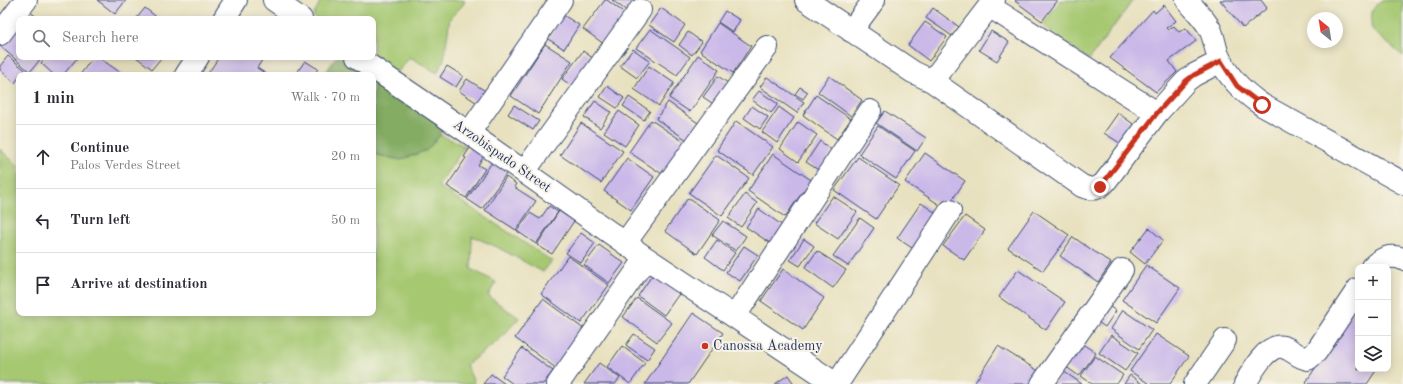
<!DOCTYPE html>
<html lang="en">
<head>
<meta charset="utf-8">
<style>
  body { margin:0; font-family:"Old Standard TT",serif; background:#f7f7f7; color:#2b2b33 }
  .controls { position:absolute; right:12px; bottom:12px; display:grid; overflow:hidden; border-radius:8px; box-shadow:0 2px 10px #0003 }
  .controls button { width:36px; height:36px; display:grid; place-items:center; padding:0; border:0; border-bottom:1px solid #e1e1e2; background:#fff; color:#2b2b33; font:20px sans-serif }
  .compass { position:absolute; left:1307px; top:12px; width:36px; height:36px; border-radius:50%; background:#fff; box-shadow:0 2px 10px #0003; rotate:330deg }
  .stop { position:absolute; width:12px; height:12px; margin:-9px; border:3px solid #c8321e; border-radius:50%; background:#fff }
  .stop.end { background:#c8321e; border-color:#fff; box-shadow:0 1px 4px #0008 }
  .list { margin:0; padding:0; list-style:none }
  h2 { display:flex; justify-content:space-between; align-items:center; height:52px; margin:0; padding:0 16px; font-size:17px }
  h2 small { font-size:13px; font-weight:400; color:#7c7c81 }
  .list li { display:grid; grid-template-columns:26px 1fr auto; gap:12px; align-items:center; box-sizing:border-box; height:64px; padding:0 16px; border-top:1px solid #e1e1e2 }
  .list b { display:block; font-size:15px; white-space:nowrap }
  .list p { margin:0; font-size:13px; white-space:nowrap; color:#7c7c81 }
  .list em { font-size:13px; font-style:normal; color:#7c7c81 }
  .icon { flex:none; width:22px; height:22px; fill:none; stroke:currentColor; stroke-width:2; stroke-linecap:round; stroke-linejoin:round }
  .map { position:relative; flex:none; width:1403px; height:384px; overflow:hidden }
  .search { position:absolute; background:#fff; box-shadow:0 2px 10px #0003; left:16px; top:16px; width:360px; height:44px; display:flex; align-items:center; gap:10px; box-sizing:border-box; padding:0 14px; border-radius:8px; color:#7c7c81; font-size:15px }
  .panel { position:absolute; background:#fff; box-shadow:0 2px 10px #0003; left:16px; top:72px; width:360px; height:244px; border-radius:8px }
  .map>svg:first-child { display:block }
  .green { fill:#a6c871; stroke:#607c68 }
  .forest { fill:#84ac63; stroke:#506e60 }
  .building { fill:#cab8e9 }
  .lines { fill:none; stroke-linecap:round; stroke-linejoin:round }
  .minor-casing { stroke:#3a4a6d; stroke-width:24 }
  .minor { stroke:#fff; stroke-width:22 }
  .route { stroke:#c8321e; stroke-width:5 }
  .poi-dot { fill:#c8321e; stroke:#f7f3e8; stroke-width:1.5 }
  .labels { text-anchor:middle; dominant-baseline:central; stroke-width:4; stroke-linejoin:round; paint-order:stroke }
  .street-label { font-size:14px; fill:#1b2f5e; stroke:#f7f3e8 }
  .poi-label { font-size:14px; fill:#1b2f5e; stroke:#f7f3e8; text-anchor:start }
</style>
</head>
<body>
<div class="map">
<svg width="1403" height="384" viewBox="0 0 1403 384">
  <rect width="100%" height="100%" fill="#f7f3e8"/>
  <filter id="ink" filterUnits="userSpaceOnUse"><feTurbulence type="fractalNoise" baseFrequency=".025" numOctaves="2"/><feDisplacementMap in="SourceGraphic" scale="8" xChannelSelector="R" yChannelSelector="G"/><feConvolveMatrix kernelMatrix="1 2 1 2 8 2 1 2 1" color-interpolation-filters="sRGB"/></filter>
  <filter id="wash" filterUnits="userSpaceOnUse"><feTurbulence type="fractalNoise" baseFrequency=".012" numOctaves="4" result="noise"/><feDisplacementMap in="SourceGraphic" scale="16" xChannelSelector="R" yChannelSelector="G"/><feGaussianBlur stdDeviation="0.9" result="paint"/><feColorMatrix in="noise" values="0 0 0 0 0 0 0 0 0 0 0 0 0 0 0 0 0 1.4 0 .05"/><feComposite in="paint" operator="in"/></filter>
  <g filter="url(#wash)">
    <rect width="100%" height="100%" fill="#e8e1bf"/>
    <path class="green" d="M321,0h144l-2,5 -13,13 -6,41 -7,14 -27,-16 -14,17 -23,-17v-38h-56l-4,-3z
      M1061,0h72l-44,60 -47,-35z
      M1382,0h21v56l-29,-24 -3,-6 1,-15 5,-7z
      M440,135l25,11 -27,40 114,75 -9,11 -46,-25 -25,-11 -1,33 25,13 -8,14 31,22 -20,22 -33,25 8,17 -1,2h-473v-235l18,17 1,-1v148h354v-159l28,6 26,-10z"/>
    <path class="forest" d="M336,57h7l26,18h-45z
      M373,78l69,49 -2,8 -13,15 -26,10 -28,-6z"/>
    <g id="blocks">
      <path class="building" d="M97,0h29l-11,14z
        M605,0h2l19,14 -22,30 -21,-15z
        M612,0h23l-8,11z
        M1016,0h42l-16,21 -27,-20z
        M1220,0h41l6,8 -24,20z
        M1164,5l12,16 -10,7 2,2 6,-4 5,6 7,-4 10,13 -27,20 8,11 -21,20 -46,-34 43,-48 2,3z
        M145,8l14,11h-23z
        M661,8l24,17 -11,17 -25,-17z
        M933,8l26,19 -7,9 -26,-18z
        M29,11l10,8h-16z
        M725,11l15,9 -7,12 -15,-10z
        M563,15l16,10 -15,24 -16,-10z
        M925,22l22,15 -18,24 -21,-16z
        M19,23v34h23l-12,15 -30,-26z
        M718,23l33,23 -18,27 -33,-22z
        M650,29l40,28 -13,18 -41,-27z
        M991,31l18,11 -12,19 -18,-11z
        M688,32l14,10 -10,13 -13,-10z
        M545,44l27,17 -34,53 -27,-18z
        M633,49l17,12 -13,17 -17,-12z
        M583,51l11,8 -21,28 -11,-8z
        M698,55l21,15 -29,42 -21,-14z
        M8,56l17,14 -4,5h-2v2l-4,6 -15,-13v-4z
        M46,57h32l-15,18h-9l-13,-12z
        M93,57h5l26,18h-44z
        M136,57h26l-10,12z
        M219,57h45l-7,11 11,7h-61z
        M305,61l13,8 -5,6h-16l-1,-1z
        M447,66l16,10 -7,11 -16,-10z
        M649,66l25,17 -15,23 -25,-17z
        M718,76l14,10 -14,21 -15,-10z
        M829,76l33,24 -11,16 -33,-24z
        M767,77l37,25 -7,11 -37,-26z
        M467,79l23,15 -8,12 -23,-15z
        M607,86l17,12 -7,10 -17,-11z
        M800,87l8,5 -5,7 -8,-5z
        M759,91l19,13 -7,9 -19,-13z
        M816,95l35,24 -14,20 -34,-24z
        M629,97l21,14 -6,9 -21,-14z
        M595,101l16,11 -11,16 -16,-11z
        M668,102l30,21 -11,17 -31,-21z
        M514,105l25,16 -6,9 -25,-16z
        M752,106l16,11 -8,12 -16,-11z
        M779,107l15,11 -17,25 -15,-11z
        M619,111l20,14 -14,21 -21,-14z
        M885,111l41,27 -9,13 -41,-28z
        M1118,113l18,13 -13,19 -19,-12z
        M651,120l39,26 -22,32 -39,-26z
        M736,121l37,26 -20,28 -36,-25z
        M798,122l19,13 -19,27 -18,-13z
        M581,123l42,28 -22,32 -41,-28z
        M878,126l37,25 -19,28 -37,-25z
        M820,141l13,10 -13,20 -14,-9z
        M471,146l14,9 -7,10 7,4 -19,29 -19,-12 19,-28 -2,-1z
        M925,153l40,28 -19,28 -41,-27z
        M773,154l38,26 -26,37 -37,-26z
        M716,155l33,23 -27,38 -33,-23z
        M858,157l41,28 -23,34 -42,-29z
        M627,158l27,19 -23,33 -27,-19z
        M493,161l15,10 -26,38 -15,-10z
        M506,177l10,7 -2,3 22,14 -20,29 -31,-20z
        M745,194l12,9 -16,24 -13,-9z
        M833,196l24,16 -19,27 -24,-16z
        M688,198l32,22 -23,34 -32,-23z
        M921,203l18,12 -24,35 -18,-12z
        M549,206l9,6 -22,32 -19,-13 13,-18 10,6z
        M759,209l27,19 -13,17 -27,-18z
        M559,211l15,10 -22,33 -15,-9z
        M1034,211l35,24 -26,36 -35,-23z
        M965,216l20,14 -21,30 -21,-14z
        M860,218l14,10 -26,38 -15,-10z
        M723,221l23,15 -10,15 -24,-16z
        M1149,228l14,12 -18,24 -15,-12z
        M581,233l14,10 -14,20 -15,-10z
        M1073,237l38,26 -13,19 -38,-26z
        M804,239l10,7 -14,20 -10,-6z
        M717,240l18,13 -12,17 -18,-13z
        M599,245l25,18 -15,20 -25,-18z
        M744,246l14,9 -18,26 -14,-9z
        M817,251l29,19 -13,18 -28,-20z
        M568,256l41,29 -28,38 -40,-29z
        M1146,265l34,23 -24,35 -34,-23z
        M783,269l41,29 -21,32 -42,-29z
        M1018,270l47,32 -19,28 -47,-33z
        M655,271l26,20 -17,24 -26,-19z
        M637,298l35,25 -15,19 -34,-25z
        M543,299l42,31 -28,39 -42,-31z
        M1106,304l10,7 -11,16 -10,-7z
        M1123,310l29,20 -13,19 -28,-20z
        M1352,312l6,4v53h19l-10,15h-59l-2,-2z
        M693,313l30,20 -35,51h-43z
        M634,334l21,14 -8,12 -21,-15z
        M1156,334l33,22 -19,28h-21l-19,-13z
        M1111,335l27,18 -13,18 -26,-18z
        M1081,343l15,10 -17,23 -14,-10z
        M622,346l23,17 -15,21 -23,-17z
        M998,346l42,26 -7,12h-59z
        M522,348l31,23 -10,13h-30l-11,-8z
        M1095,356l28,19 -6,9h-25l-11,-8z
        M599,363l21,15 -5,6h-31z
        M1063,371l19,13h-28z
        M491,374l14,10h-22z
        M788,375l6,9h-19z
        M1130,375l12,9h-18z"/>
    </g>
  </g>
  <g filter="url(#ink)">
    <use href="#blocks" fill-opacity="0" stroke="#3a4a6d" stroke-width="1"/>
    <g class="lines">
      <g class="minor-casing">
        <path id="minor" d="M274,0l27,19
          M806,0l107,72 19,9 150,105c10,4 15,4 23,-4l52,-69 29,-32 8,-6 27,-14
          M1187,0c7,9 17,18 23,29 4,8 5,18 8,26 9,22 25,37 44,50l141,78
          M989,6l168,107
          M224,19l12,-19
          M851,31l23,-31
          M0,34l26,-34
          M357,57l112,76 177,125 190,126
          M186,75l12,-18
          M932,81l62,-81
          M469,133l92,-133
          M524,172l116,-162
          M625,243l142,-196
          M1372,267c10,-9 18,-13 31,-8
          M735,316l135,-205
          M558,384l88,-126
          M837,384l113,-173
          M1042,384l80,-114
          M1195,384l30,-44
          M1245,384c6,-11 22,-41 38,-37 9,2 15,11 25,12l8,-7 42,-63"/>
      </g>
      <use href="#minor" class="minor"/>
    </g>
  </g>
  <g class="lines" filter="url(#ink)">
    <path class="route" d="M1100,187l57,-74 29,-32 8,-6 27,-14 16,25 25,19"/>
  </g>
  <circle class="poi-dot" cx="705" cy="346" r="4"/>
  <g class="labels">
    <g class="street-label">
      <text transform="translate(502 156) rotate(35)">Arzobispado Street</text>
    </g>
    <g class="poi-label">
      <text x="713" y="346">Canossa Academy</text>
    </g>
  </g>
</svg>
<div class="controls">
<button>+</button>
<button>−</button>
<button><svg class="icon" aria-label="layers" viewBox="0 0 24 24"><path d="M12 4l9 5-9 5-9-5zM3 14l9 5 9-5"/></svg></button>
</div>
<svg class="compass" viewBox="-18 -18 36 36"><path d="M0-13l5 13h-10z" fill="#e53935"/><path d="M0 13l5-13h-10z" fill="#7c7c81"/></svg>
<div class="stop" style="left:1262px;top:105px"></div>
<div class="stop end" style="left:1100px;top:187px"></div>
<div class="search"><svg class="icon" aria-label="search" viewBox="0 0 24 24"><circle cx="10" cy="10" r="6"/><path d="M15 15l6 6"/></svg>Search here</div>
<section class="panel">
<h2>1 min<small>Walk · 70 m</small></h2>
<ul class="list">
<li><svg class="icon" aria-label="ahead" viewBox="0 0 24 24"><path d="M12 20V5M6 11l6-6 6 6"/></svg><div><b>Continue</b><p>Palos Verdes Street</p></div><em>20 m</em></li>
<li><svg class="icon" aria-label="left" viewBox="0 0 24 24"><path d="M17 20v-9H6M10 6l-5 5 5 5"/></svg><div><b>Turn left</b></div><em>50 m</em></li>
<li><svg class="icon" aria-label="arrive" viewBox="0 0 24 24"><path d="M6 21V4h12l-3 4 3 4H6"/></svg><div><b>Arrive at destination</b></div></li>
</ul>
</section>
</div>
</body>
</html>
